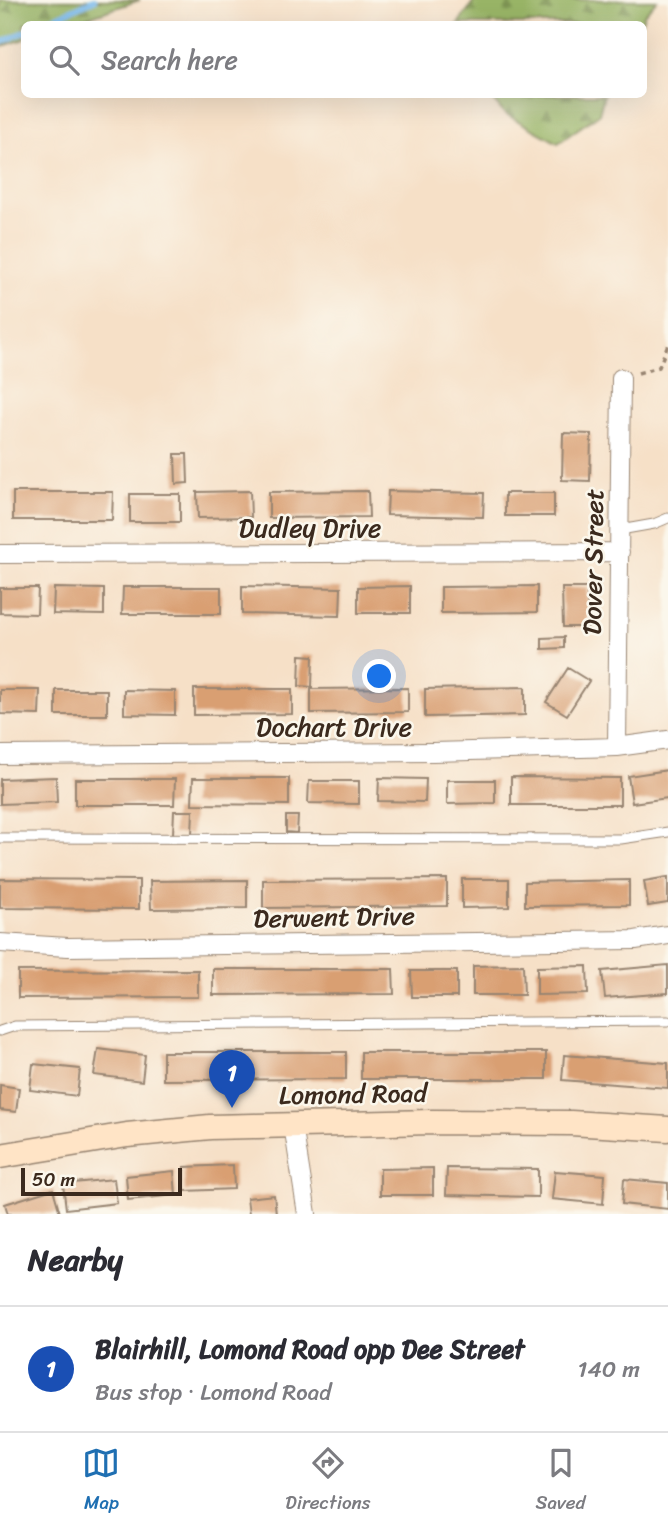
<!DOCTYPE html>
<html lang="en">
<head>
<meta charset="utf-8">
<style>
  body { margin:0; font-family:Sriracha,sans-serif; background:#f7f7f7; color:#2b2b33 }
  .scale { position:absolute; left:21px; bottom:18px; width:161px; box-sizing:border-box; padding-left:7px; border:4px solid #3b2a1e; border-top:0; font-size:19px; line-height:24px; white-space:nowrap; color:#3b2a1e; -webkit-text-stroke:5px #fbf7ec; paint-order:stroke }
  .you { position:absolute; left:380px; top:677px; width:24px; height:24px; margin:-18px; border:5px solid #fff; border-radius:50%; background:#1a73e8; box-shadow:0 0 0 10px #1a73e833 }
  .badge { display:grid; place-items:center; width:46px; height:46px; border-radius:50%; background:#1f6fb2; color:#fff; font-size:23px; font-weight:700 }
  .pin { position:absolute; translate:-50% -58px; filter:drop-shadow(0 2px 4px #0008) }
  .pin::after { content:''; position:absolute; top:37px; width:24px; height:21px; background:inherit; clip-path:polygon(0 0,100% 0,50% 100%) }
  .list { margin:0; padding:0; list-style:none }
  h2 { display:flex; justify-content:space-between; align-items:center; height:91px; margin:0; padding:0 28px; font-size:30px }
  h2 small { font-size:23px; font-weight:400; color:#7c7c81 }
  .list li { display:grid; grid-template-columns:46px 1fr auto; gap:21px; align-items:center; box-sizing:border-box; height:126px; padding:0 28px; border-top:2px solid #e1e1e2 }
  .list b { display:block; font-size:26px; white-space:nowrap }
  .list p { margin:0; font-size:23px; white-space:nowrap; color:#7c7c81 }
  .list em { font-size:23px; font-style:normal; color:#7c7c81 }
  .icon { flex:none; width:38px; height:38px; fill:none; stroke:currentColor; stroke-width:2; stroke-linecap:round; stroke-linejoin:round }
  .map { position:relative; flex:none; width:668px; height:1214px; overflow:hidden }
  .search { position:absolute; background:#fff; box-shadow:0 7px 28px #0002; left:21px; right:21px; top:21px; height:77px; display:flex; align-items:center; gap:18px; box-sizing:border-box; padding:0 24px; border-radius:10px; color:#7c7c81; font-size:26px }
  .sheet { height:217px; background:#fff }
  nav { display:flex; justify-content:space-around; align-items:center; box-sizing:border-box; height:98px; border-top:2px solid #e1e1e2; background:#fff; font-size:19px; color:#7c7c81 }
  nav a { display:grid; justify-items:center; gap:4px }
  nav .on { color:#1f6fb2 }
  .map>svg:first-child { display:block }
  .forest { fill:url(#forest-firs); stroke:#6a6f42; stroke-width:2 }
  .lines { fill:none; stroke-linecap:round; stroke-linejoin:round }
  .stream { stroke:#78b9ed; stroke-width:6 }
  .building { fill:#d99f72 }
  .lane-casing { stroke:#988572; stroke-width:11 }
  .street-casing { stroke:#988572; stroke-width:20 }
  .secondary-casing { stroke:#988572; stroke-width:27 }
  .path { stroke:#988572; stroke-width:3.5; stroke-dasharray:5 5; stroke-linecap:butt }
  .lane { stroke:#fff; stroke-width:9 }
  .street { stroke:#fff; stroke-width:18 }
  .secondary { stroke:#ffe4c6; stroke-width:24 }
  .labels { text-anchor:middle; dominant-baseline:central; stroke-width:5; stroke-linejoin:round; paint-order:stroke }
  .street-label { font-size:26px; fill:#3b2a1e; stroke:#fbf7ec }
</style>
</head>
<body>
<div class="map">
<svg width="668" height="1214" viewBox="0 0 668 1214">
  <defs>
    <pattern id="forest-firs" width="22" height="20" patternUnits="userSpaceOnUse" patternTransform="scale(1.75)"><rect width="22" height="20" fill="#98b466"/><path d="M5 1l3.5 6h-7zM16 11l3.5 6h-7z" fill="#7d9353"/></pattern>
  </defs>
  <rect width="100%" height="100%" fill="#fbf7ec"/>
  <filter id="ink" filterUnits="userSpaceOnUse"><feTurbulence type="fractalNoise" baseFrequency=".0143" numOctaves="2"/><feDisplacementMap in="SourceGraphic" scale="14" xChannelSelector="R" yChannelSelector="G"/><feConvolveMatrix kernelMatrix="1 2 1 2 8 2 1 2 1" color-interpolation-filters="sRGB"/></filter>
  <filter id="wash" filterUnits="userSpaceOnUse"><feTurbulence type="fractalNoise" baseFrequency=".00686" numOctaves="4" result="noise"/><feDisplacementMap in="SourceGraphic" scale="28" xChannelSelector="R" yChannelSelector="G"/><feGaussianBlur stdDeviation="1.57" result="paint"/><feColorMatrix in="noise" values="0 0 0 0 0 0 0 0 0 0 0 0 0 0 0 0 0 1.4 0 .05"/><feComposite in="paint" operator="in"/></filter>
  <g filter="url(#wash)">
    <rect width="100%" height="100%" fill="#f6e0c7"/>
    <path class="forest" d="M0,0h140l-73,24h-43v15l-24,8z
      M475,0h182l-13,15 -3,9h-183z
      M488,95h116l-5,19 -41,29 -54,-30z"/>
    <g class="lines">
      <path class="stream" d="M40,24l54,-24
        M0,43l24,-11"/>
    </g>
    <g id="blocks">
      <path class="building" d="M563,433l28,1 -1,47 -28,-1z
        M175,454h12l1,29 -12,1z
        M250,491l1,26 -53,1 -1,-26z
        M368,491l1,26 -100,1v-26z
        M388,491l96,2 -1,24 -96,-2z
        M13,492h100l-1,28h-99z
        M505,493h49v23h-49z
        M130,494h50v28h-50z
        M242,586l99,2 -1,28 -98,-2z
        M410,586v27h-52v-26z
        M537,586v26l-96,1v-26z
        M123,587h98v27h-99z
        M0,588h38l-1,26 -37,-1z
        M54,588l50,1v26l-51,-1z
        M562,588h25l1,39h-25z
        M564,637v11l-22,1v-11z
        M300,655l13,1 -1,31 -13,-1z
        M568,668l21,13 -22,34 -21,-13z
        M525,687v28l-100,2v-28z
        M408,688v24l-97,1v-24z
        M194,689h98v25l-98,1z
        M0,690h40l-1,25 -39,-1z
        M56,690h51v25h-51z
        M124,690l51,1v24l-51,-1z
        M668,770v28l-36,5 -4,-27z
        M56,777l1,25 -57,2v-25z
        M511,777l109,1v27h-109z
        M193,778h96v27l-97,-1z
        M379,778l47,1 -1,23 -47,-1z
        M75,779h100l-1,26h-99z
        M447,780h48v23l-48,1z
        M309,781h50v23l-51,-1z
        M174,811h19l-1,23h-19z
        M286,816h12l-1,17 -11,-1z
        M668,877v26l-20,3 -4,-25z
        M0,879l139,1v29l-139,-1z
        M447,879v27l-184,2v-28z
        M462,879h47v28l-47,1z
        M247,880v28l-96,1 -1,-28z
        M629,880v25l-104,1v-24z
        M523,965l1,30h-51v-29z
        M668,965v28l-63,5 -3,-27z
        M587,966l1,28 -51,1v-28z
        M213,969h180l1,25 -181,1z
        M198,970v27l-180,1v-27z
        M411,971h46v26h-45z
        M98,1049l47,6 -3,26 -48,-6z
        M163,1052h183v27l-183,1z
        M361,1052h185v27h-185z
        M564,1055l104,8v25l-106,-8z
        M33,1064l47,5 -3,27 -47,-6z
        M0,1085l19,3 -3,24 -16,-2z
        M233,1165l1,24 -49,2 -1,-24z
        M433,1168v27h-53v-26z
        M447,1168l91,1v28l-92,-2z
        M174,1171l2,24 -48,5 -2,-24z
        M555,1171l50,4 -2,29 -51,-5z
        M114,1179l3,24 -51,6 -3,-25z
        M624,1179l44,4v26l-46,-5z
        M53,1189l7,24 -52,1 -3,-10z
        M274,1195l2,19h-27l-2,-16z"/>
    </g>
  </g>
  <g filter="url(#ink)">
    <use href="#blocks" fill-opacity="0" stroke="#988572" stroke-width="2"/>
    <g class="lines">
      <g class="lane-casing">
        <path id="lane" d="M620,530l34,-6 14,-6
          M0,838l621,1 47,-7
          M0,1031l15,-5 653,-5"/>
      </g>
      <g class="street-casing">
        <path id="street" d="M0,554l620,-2
          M617,747l4,-369
          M0,755l433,-3 184,-5 51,-7
          M0,943l68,4 567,-7 33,-5
          M293,1125l14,89"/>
      </g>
      <g class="secondary-casing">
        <path id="secondary" d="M0,1156l127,-21 83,-8 222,-5 139,1 97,6"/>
      </g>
      <path class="path" d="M638,373l21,-6 9,-23"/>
      <use href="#lane" class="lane"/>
      <use href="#street" class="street"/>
      <use href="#secondary" class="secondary"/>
    </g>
  </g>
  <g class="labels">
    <g class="street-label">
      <text x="310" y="528">Dudley Drive</text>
      <text transform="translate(593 562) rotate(-89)">Dover Street</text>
      <text x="334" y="727">Dochart Drive</text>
      <text transform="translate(334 917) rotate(-1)">Derwent Drive</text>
      <text transform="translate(353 1094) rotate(-1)">Lomond Road</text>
    </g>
  </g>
</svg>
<div class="scale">50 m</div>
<div class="you"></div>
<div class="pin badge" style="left:232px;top:1108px;background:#1a4fb4">1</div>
<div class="search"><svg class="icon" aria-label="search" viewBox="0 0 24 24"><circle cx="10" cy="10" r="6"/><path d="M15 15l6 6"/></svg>Search here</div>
</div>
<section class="sheet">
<h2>Nearby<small></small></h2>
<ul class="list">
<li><span class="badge" style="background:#1a4fb4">1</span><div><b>Blairhill, Lomond Road opp Dee Street</b><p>Bus stop · Lomond Road</p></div><em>140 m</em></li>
</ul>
</section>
<nav>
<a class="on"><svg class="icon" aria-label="map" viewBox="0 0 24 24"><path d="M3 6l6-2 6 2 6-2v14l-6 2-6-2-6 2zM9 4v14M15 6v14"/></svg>Map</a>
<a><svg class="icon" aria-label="directions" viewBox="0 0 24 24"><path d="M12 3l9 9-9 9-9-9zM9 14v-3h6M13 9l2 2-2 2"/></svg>Directions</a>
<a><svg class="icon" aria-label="saved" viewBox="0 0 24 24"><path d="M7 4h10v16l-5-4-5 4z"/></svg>Saved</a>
</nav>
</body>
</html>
